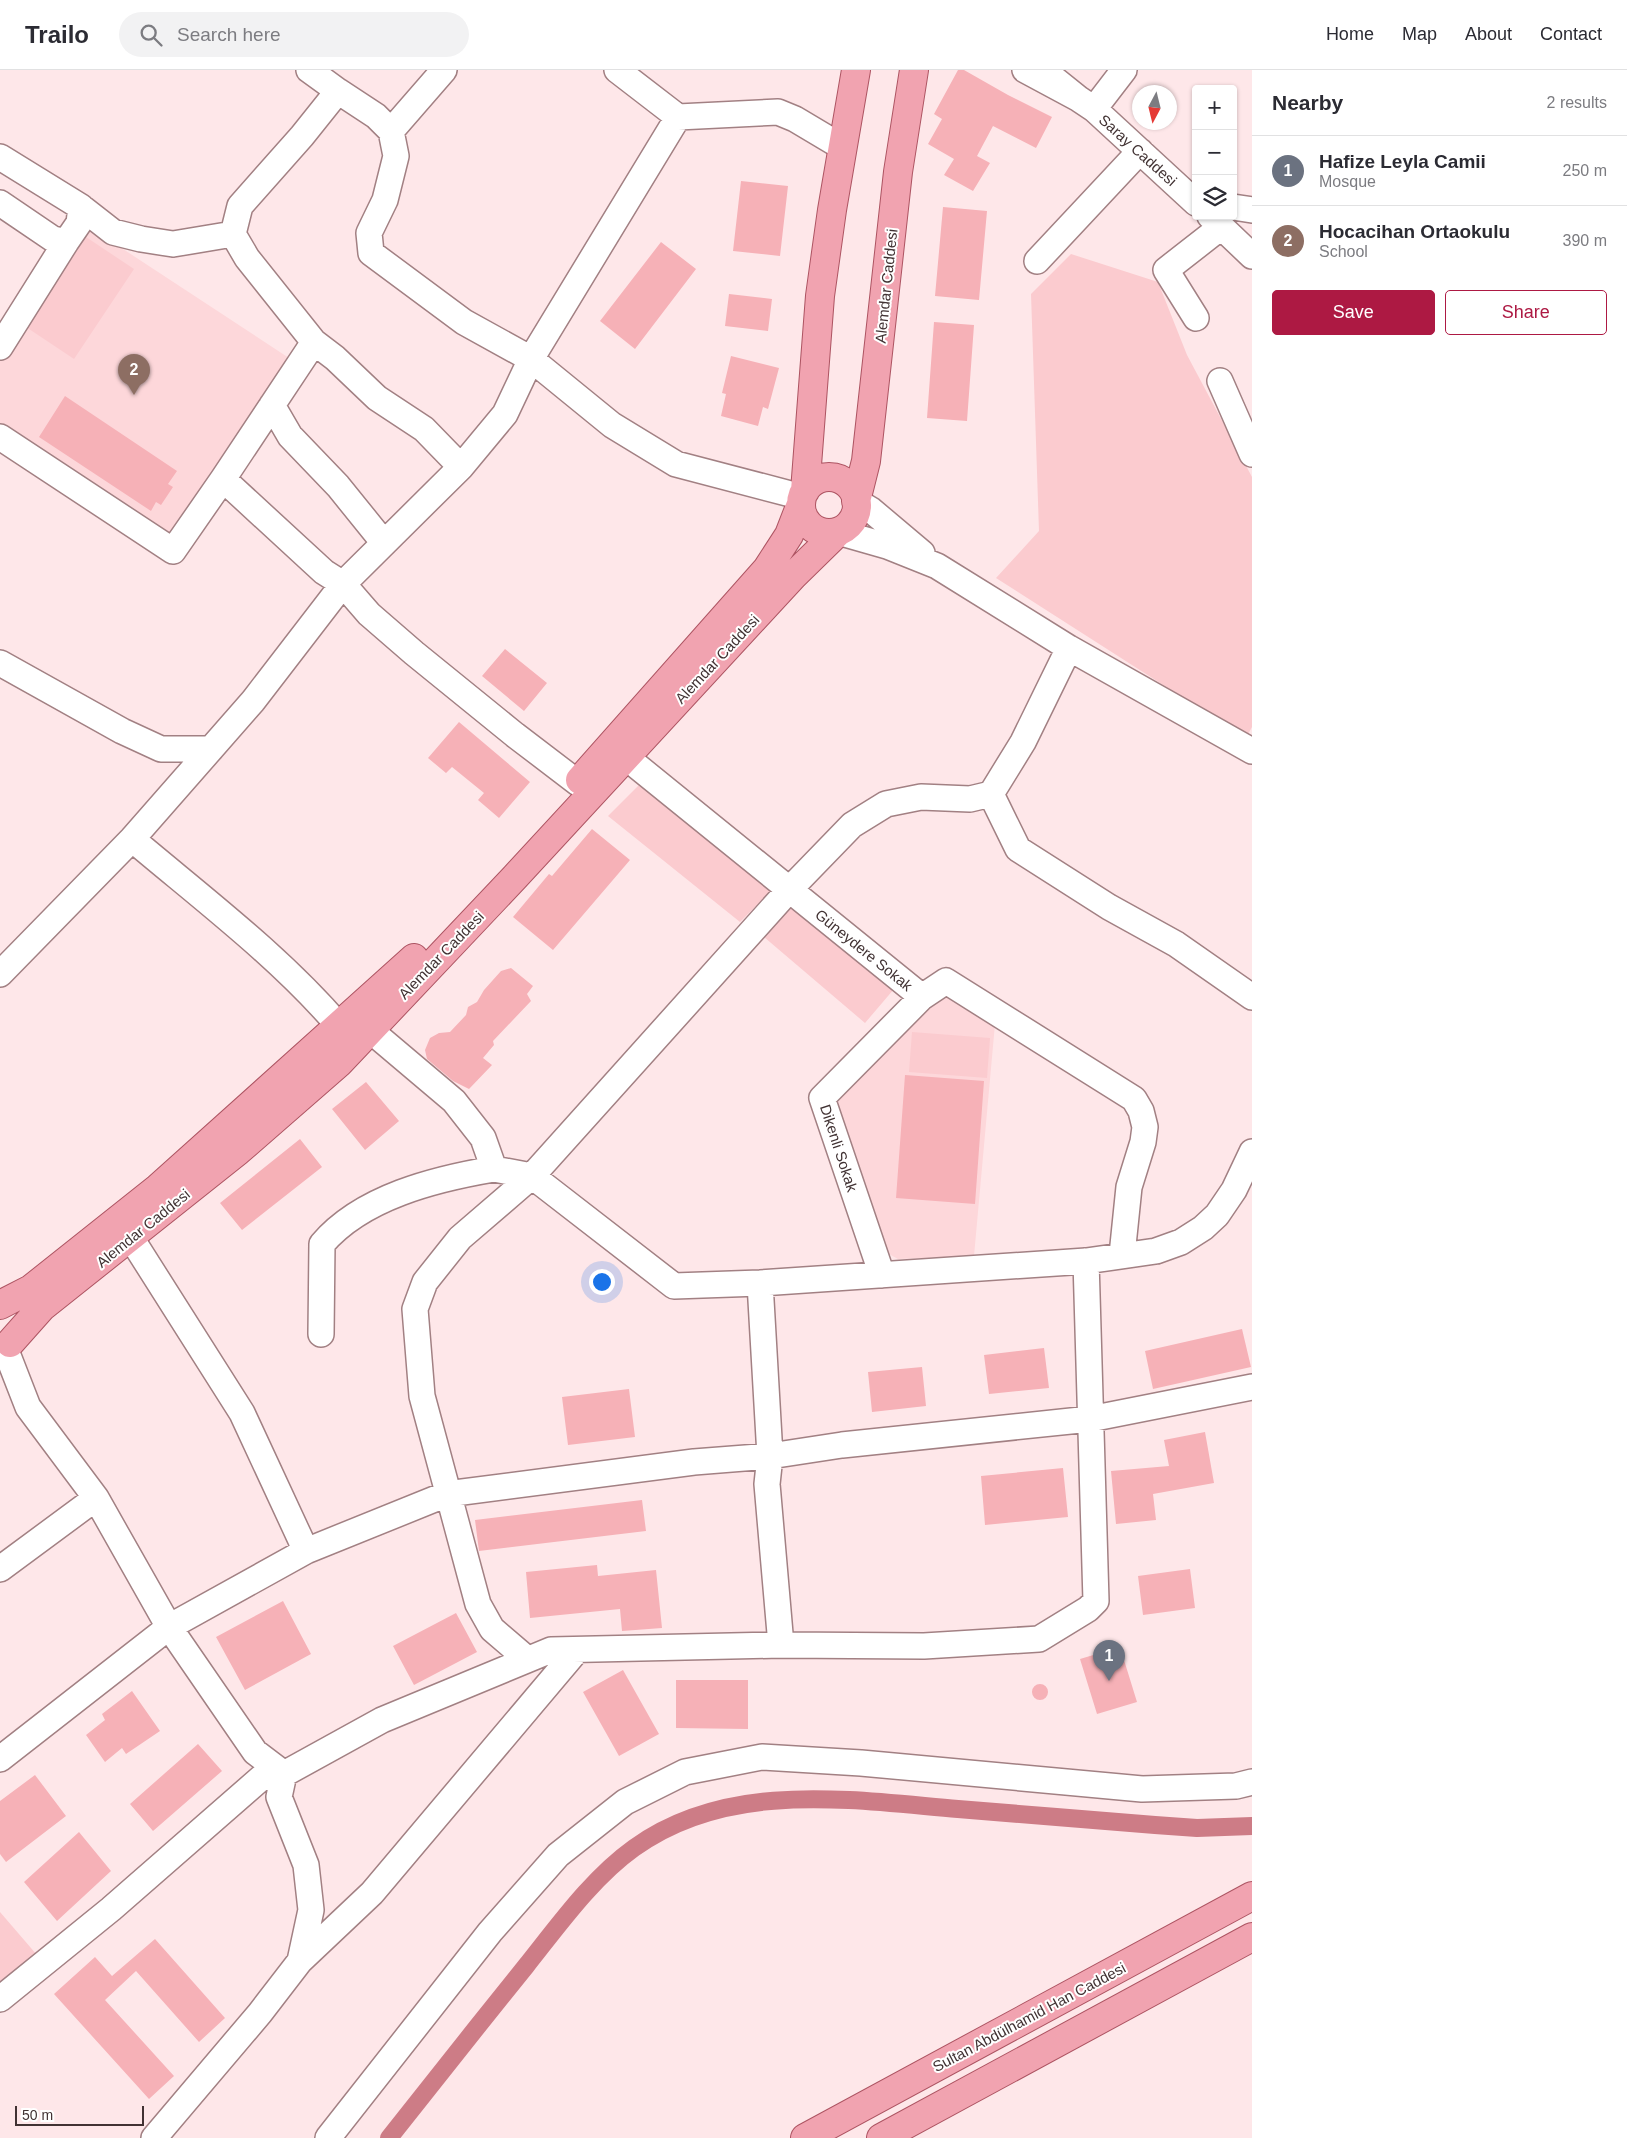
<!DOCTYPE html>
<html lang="en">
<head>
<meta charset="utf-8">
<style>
  body { margin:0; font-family:Helvetica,sans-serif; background:#f2f2f3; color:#2b2b33 }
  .controls { position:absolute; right:15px; top:15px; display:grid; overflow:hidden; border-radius:5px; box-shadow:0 1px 4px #0004 }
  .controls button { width:45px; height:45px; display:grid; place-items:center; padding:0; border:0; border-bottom:1px solid #e1e1e2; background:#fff; color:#2b2b33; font:25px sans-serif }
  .compass { position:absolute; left:1132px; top:15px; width:45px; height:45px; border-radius:50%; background:#fff; box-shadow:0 1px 4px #0004; rotate:187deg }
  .scale { position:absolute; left:15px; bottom:12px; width:129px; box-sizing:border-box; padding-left:5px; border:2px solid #413233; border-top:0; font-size:14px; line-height:18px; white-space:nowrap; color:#413233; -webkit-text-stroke:4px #fff; paint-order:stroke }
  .you { position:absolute; left:601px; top:1211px; width:18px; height:18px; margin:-12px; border:4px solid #fff; border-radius:50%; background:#1a73e8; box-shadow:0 0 0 8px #1a73e833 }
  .badge { display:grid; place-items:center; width:32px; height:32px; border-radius:50%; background:#ad1943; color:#fff; font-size:16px; font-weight:700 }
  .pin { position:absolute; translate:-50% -41px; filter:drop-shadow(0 1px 2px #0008) }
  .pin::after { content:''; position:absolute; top:26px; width:18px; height:15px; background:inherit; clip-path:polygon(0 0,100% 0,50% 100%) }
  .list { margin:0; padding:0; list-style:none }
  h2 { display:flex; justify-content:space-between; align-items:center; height:65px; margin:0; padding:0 20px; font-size:21px }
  h2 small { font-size:16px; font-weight:400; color:#7c7c81 }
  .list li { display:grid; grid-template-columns:32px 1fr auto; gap:15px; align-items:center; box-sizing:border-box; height:70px; padding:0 20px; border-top:1px solid #e1e1e2 }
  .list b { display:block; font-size:19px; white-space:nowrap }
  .list p { margin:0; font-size:16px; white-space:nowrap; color:#7c7c81 }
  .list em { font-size:16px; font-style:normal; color:#7c7c81 }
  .actions { display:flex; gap:10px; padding:15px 20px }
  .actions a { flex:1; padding:11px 0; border:1px solid #ad1943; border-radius:5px; text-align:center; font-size:18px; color:#ad1943 }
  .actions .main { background:#ad1943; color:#fff }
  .icon { flex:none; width:28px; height:28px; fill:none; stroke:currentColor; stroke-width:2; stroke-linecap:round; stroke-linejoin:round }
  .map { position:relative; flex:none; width:1252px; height:2068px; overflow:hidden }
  header { display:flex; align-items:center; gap:30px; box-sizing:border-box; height:70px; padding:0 25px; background:#fff; border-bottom:1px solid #e1e1e2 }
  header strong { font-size:24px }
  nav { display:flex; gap:28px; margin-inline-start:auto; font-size:18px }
  .search { width:350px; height:45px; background:#f2f2f3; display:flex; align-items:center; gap:12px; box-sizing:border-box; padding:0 18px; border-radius:28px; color:#7c7c81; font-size:19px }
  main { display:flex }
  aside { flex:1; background:#fff }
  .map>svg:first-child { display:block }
  .built { fill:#fdd7da }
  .green { fill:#fbcbcf }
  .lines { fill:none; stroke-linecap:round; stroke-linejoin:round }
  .canal { stroke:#cd7c86; stroke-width:18 }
  .building { fill:#f6b1b7 }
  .minor-casing { stroke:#a28083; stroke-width:28 }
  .major-casing { stroke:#ad5462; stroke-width:30 }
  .minor { stroke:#fff; stroke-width:25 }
  .major { stroke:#f1a3b0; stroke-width:28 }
  .labels { text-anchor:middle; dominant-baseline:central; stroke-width:4; stroke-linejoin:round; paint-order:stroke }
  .street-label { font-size:15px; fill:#413233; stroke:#fff }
</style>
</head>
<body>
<header>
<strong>Trailo</strong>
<div class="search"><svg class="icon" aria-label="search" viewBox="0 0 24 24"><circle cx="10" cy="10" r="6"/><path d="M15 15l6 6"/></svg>Search here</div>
<nav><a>Home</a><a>Map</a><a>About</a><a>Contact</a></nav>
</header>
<main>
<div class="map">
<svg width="1252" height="2068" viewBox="0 0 1252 2068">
  <rect width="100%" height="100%" fill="#fee7e9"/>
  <path class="built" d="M88,156l204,134 -121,179 -171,-109v-71z
    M939,926l11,1 45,27 -21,232 -76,3 -9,-5 -4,-5 -50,-149z"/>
  <path class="green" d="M86,167l48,32 -60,90 -48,-32z
    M1071,184l87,28 29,73 65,122v250l-6,11 -250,-160 43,-47 -8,-237z
    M643,711l131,107 -34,34 -132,-106z
    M794,833l100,86 -29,34 -101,-86z
    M912,962l78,6 -3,40 -78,-6z
    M0,1842l37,43 -37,33z"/>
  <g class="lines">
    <path class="canal" d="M389,2068c45,-57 91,-115 137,-172 32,-40 66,-88 108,-118 94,-68 216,-48 324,-39 66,5 131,11 197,16l42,3 55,-2"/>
  </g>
  <path class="building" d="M958,0h6l44,25 44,22 -16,31 -43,-22 -16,30 13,7 -17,28 -29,-16 10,-16 -26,-15 14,-25 -8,-5z
    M741,111l47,5 -8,70 -47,-5z
    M943,137l44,4 -8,89 -44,-4z
    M661,172l35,27 -61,80 -35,-28z
    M729,224l43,5 -4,32 -43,-5z
    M934,252l40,3 -7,96 -40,-3z
    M731,286l48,12 -11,41 -5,-2 -5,19 -37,-10 5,-22 -4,-1z
    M65,326l112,75 -9,13 5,3 -12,18 -5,-3 -5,9 -112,-74z
    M505,579l42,34 -23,28 -42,-35z
    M459,652l71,60 -31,36 -21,-18 6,-7 -32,-26 -6,6 -18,-15z
    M592,759l38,31 -77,90 -40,-33 36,-43 3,2z
    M511,898l22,18 -6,8 4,7 -38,40 1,4 -11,13 9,7 -23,24 -16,-8 -26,-22 -2,-9 5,-12 9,-5 11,-1 16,-17 2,-8 9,-5 7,-12 17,-19z
    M905,1005l79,6 -9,123 -79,-6z
    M366,1012l33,39 -34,29 -33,-41z
    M300,1069l22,28 -80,63 -22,-27z
    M1242,1259l9,38 -98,22 -8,-38z
    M1044,1278l5,40 -60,6 -5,-39z
    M922,1297l4,39 -54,6 -4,-40z
    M629,1319l6,48 -67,8 -6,-48z
    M1205,1362l9,51 -61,11 3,26 -40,4 -5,-53 58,-5 -5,-26z
    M1063,1398l5,49 -83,8 -4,-49z
    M642,1430l4,31 -167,20 -4,-31z
    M597,1495l1,11 58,-6 6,58 -40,3 -2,-22 -90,9 -4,-46z
    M1190,1499l5,39 -52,7 -5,-39z
    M283,1531l28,53 -66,36 -29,-53z
    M456,1543l21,39 -63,33 -21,-39z
    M1120,1577l17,55 -40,12 -17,-55z
    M623,1600l36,64 -40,22 -36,-64z
    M676,1610h72v49l-72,-1z
    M1032 1622a8 8 0 1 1 16 0a8 8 0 1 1-16 0Z
    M132,1621l28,40 -34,23 -4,-6 -17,14 -19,-27 19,-15 -3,-6z
    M198,1674l24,27 -69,60 -23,-27z
    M35,1705l31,41 -60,46 -6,-8v-53z
    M79,1762l32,39 -54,50 -33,-39z
    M155,1869l70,79 -26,24 -63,-71 -31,29 69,76 -25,23 -95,-105 41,-37 17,19z"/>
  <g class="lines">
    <g class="minor-casing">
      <path id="minor" d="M309,0l29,21 -36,45 -62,70 -7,28 14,24 67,84 -91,137 101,93 19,12 26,30 45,39 101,82 63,48
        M617,0l61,47 100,-5 17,7 47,28
        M1025,0l54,29 -36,-29
        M338,21l38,25 15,15 5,25 -11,44 -16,33 2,20 93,69 67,37 81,66 64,39 126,33
        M1079,29l15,10 102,94
        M1094,39l30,-39
        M391,61l53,-61
        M0,87l81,50 -2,16 -13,19 -13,-3 -53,-36
        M81,137l32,25 28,7 32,5 60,-10
        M1233,137l19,3
        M1210,146l42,40
        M1037,191l103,-110
        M1196,248l-30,-48 55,-43
        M314,272l21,16 42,40 47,31 37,38
        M0,277l66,-105
        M1220,311l32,73
        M272,335l18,31 48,50 46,57
        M0,367l173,114 50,-72
        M856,431l15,9 51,43
        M838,462l49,14 50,20 132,82 183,103
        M0,593l122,68 39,18h50
        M627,688l295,239 24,-16 188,118 7,12 4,16 -2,15 -14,45 -7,68
        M991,724l27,55 91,58 67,37 76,53
        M132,769c71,60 147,117 208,188
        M0,904l132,-135 121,-138 90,-117 118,-117 44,-53 26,-55 147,-242
        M370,960l84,71 29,37 11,31 38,7 257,-286 63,-65 34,-21 35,-7 49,2 21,-5 32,-52 46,-94
        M131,1168l111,175 64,138
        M882,1205l-60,-177 100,-101
        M760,1213l10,173 -3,28 14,161
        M321,1264l1,-90c40,-47 113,-65 172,-75
        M0,1499l96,-71
        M527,1589l-35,-30 -14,-25 -56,-208 -7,-87 10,-27 35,-44 72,-62 142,110 86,-3 326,-22 70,-10 25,-9 22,-14 14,-13 17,-25 18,-38
        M0,1689l169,-132 -73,-129 -68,-91 -21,-54
        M300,1891l11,-51 -5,-45 -27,-68 5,-23 98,-54 169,-70 230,-5 143,1 115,-7 49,-30 8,-8 -10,-340
        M0,1929l111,-90 150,-131 23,-4 -29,-22 -86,-125 137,-76 141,-57 247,-32 76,-6 72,-11 248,-26 162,-32
        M154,2068l106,-125 40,-52 72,-68 205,-243
        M328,2068l162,-206 68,-77 67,-53 60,-30 77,-15 99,6 281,26 94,-3 16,-4"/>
    </g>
    <g class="major-casing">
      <path id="major" d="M801 435a28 28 0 1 1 56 0a28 28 0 1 1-56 0Z
        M805,421l15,-195 12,-86 24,-140
        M856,431l10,-40 32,-289 16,-102
        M580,710l187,-211 22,-34 12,-31
        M0,1235l31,-16 127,-101 256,-230
        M10,1273l32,-36 196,-156 101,-88 176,-186 278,-301 45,-44
        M805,2068l447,-242
        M881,2068l371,-201"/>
    </g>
    <use href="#minor" class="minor"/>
    <use href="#major" class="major"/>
  </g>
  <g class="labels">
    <g class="street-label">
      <text transform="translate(1138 80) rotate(42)">Saray Caddesi</text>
      <text transform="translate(886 216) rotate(-84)">Alemdar Caddesi</text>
      <text transform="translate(717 589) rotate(-47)">Alemdar Caddesi</text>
      <text transform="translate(864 880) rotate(39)">Güneydere Sokak</text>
      <text transform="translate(441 885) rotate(-46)">Alemdar Caddesi</text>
      <text transform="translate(839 1078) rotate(72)">Dikenli Sokak</text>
      <text transform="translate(143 1158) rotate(-39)">Alemdar Caddesi</text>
      <text transform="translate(1029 1947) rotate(-28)">Sultan Abdülhamid Han Caddesi</text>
    </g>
  </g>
</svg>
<div class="controls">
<button>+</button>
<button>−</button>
<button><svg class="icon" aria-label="layers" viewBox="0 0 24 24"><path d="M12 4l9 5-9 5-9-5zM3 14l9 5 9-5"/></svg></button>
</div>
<svg class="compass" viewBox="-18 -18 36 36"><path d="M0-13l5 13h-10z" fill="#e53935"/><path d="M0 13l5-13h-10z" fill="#7c7c81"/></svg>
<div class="scale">50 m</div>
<div class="you"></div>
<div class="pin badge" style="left:1109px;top:1611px;background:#6b7280">1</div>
<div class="pin badge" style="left:134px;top:325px;background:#8d6e63">2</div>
</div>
<aside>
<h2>Nearby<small>2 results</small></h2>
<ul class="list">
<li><span class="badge" style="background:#6b7280">1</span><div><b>Hafize Leyla Camii</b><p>Mosque</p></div><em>250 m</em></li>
<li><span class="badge" style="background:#8d6e63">2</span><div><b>Hocacihan Ortaokulu</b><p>School</p></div><em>390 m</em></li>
</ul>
<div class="actions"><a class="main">Save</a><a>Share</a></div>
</aside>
</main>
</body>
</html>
